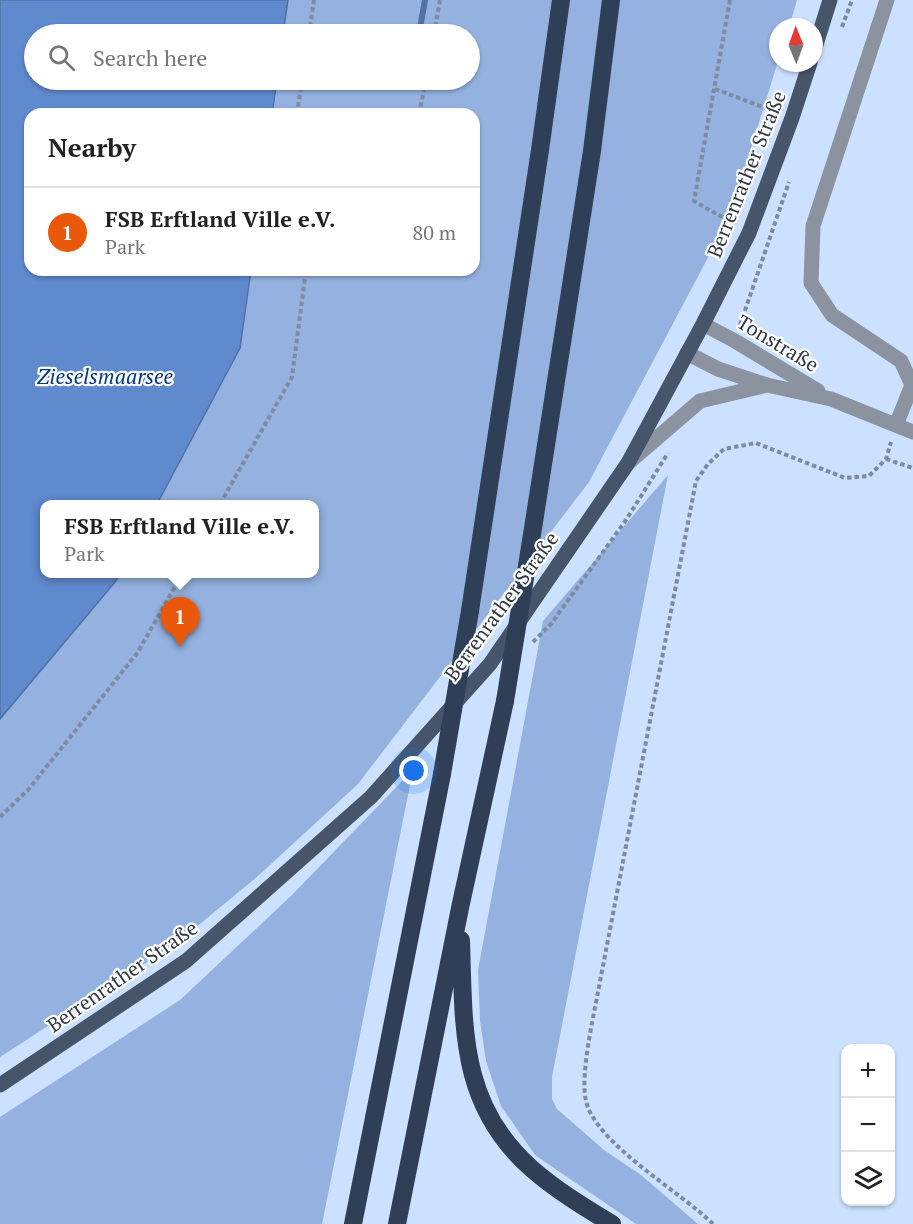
<!DOCTYPE html>
<html lang="en">
<head>
<meta charset="utf-8">
<style>
  body { margin:0; font-family:"PT Serif",serif; background:#f2f2f2; color:#222 }
  .controls { position:absolute; right:18px; bottom:18px; display:grid; overflow:hidden; border-radius:12px; box-shadow:0 2px 4px #0004 }
  .controls button { width:54px; height:54px; display:grid; place-items:center; padding:0; border:0; border-bottom:2px solid #e0e0e0; background:#fff; color:#222; font:30px sans-serif }
  .compass { position:absolute; left:769px; top:18px; width:54px; height:54px; border-radius:50%; background:#fff; box-shadow:0 2px 4px #0004; rotate:359deg }
  .you { position:absolute; left:414px; top:771px; width:21px; height:21px; margin:-15px; border:4px solid #fff; border-radius:50%; background:#1a73e8; box-shadow:0 0 0 9px #1a73e833 }
  .badge { display:grid; place-items:center; width:39px; height:39px; border-radius:50%; background:#ea580c; color:#fff; font-size:20px; font-weight:700 }
  .pin { position:absolute; translate:-50% -50px; filter:drop-shadow(0 2px 3px #0008) }
  .pin::after { content:''; position:absolute; top:32px; width:21px; height:18px; background:inherit; clip-path:polygon(0 0,100% 0,50% 100%) }
  .popup { position:absolute; left:40px; top:500px; width:279px; height:78px; box-sizing:border-box; display:grid; place-content:center; border-radius:12px; background:#fff; filter:drop-shadow(0 2px 4px #0005); font-size:20px; white-space:nowrap; color:#767676 }
  .popup b { font-size:22px; color:#222 }
  .popup::after { content:''; position:absolute; left:50%; top:100%; margin-left:-12px; border:12px solid transparent; border-top-color:#fff }
  .list { margin:0; padding:0; list-style:none }
  h2 { display:flex; justify-content:space-between; align-items:center; height:78px; margin:0; padding:0 24px; font-size:26px }
  h2 small { font-size:20px; font-weight:400; color:#767676 }
  .list li { display:grid; grid-template-columns:39px 1fr auto; gap:18px; align-items:center; box-sizing:border-box; height:90px; padding:0 24px; border-top:2px solid #e0e0e0 }
  .list b { display:block; font-size:22px; white-space:nowrap }
  .list p { margin:0; font-size:20px; white-space:nowrap; color:#767676 }
  .list em { font-size:20px; font-style:normal; color:#767676 }
  .icon { flex:none; width:33px; height:33px; fill:none; stroke:currentColor; stroke-width:2; stroke-linecap:round; stroke-linejoin:round }
  .map { position:relative; flex:none; width:913px; height:1224px; overflow:hidden }
  .search { position:absolute; background:#fff; box-shadow:0 2px 4px #0004; left:24px; top:24px; width:456px; height:66px; display:flex; align-items:center; gap:15px; box-sizing:border-box; padding:0 21px; border-radius:33px; color:#767676; font-size:22px }
  .panel { position:absolute; background:#fff; box-shadow:0 2px 4px #0004; left:24px; top:108px; width:456px; height:168px; border-radius:18px }
  .map>svg:first-child { display:block }
  .green { fill:#94b1df }
  .water { fill:#5f8ace; stroke:#5171a5; stroke-width:1.5 }
  .lines { fill:none; stroke-linecap:round; stroke-linejoin:round }
  .stream { stroke:#5171a5; stroke-width:6 }
  .path { stroke:#7d8ba0; stroke-width:4; stroke-dasharray:4.5 3; stroke-linecap:butt }
  .minor { stroke:#8b93a0; stroke-width:15 }
  .major { stroke:#47556a; stroke-width:15 }
  .highway { stroke:#2f3f57; stroke-width:18 }
  .highway-bridge { stroke:#2f3f57; stroke-width:18 }
  .labels { text-anchor:middle; dominant-baseline:central; stroke-width:4.5; stroke-linejoin:round; paint-order:stroke }
  .street-label { font-size:20px; fill:#303844; stroke:#fff }
  .water-label { font-size:21px; font-style:italic; fill:#003786; stroke:#fff }
</style>
</head>
<body>
<div class="map">
<svg width="913" height="1224" viewBox="0 0 913 1224">
  <rect width="100%" height="100%" fill="#cce0ff"/>
  <path class="green" d="M288,0h509l-8,27h-11v34l-48,155 -141,266 -231,302 -100,92 -80,66 -178,115v-338l115,-137 5,-8h195v-70h-158l83,-156 11,-78h223v-156h-202l5,-34h193v-46h-187z
    M668,475l-116,602v22l5,10 47,41 37,25 57,49h-62l-101,-69 -34,-49 -15,-45 -6,-40 -2,-51 65,-349z
    M413,770l-91,454h-322v-107l180,-117 112,-105z"/>
  <path class="water" d="M0,0h288l-5,34h-249v46h243l-5,34h-242v156h221l-11,78 -83,156h-112v70h75l-5,8 -115,137z"/>
  <g class="lines">
    <path class="stream" d="M419,34l6,-34
      M351,80l24,2 9,-2"/>
    <path class="path" d="M730,0l-36,201 40,23
      M842,27l10,-27
      M309,34l5,-34
      M434,34l6,-34
      M403,83l15,-3
      M715,89l61,23
      M297,114l5,-34
      M419,114l7,-34
      M740,325l49,-143
      M886,459l27,9
      M220,504l72,-127 14,-107
      M533,642l18,-18 75,-104 42,-67
      M0,817l28,-27 110,-138 44,-78
      M713,1224c-32,-32 -117,-80 -127,-123 -6,-26 7,-82 12,-109l98,-511 12,-17 16,-15 32,-6 89,35 24,-2 17,-17 5,-17"/>
    <path class="minor" d="M887,0l-74,226 -2,57 21,32 69,46 11,24 -16,40
      M703,324l32,17 83,50
      M687,353l31,16 49,16 64,14 82,33
      M628,463l72,-62 67,-16"/>
    <path class="major" d="M814,51l16,-51
      M0,1085l186,-124 185,-164 119,-133 138,-201 75,-139 46,-91 43,-115 18,-55"/>
    <path class="highway" d="M531,541l61,-390 19,-151
      M470,611l70,-461 21,-150
      M461,940c3,88 -2,165 71,229 24,21 52,38 80,55
      M353,1224l89,-450
      M397,1224l63,-316 45,-207"/>
    <path class="highway-bridge" d="M505,701l26,-160
      M442,774l28,-163"/>
  </g>
  <g class="labels">
    <g class="street-label">
      <text transform="translate(746 174) rotate(-68)">Berrenrather Straße</text>
      <text transform="translate(778 343) rotate(31)">Tonstraße</text>
      <text transform="translate(501 606) rotate(-54)">Berrenrather Straße</text>
      <text transform="translate(122 976) rotate(-35)">Berrenrather Straße</text>
    </g>
    <g class="water-label">
      <text x="105" y="376">Zieselsmaarsee</text>
    </g>
  </g>
</svg>
<div class="controls">
<button>+</button>
<button>−</button>
<button><svg class="icon" aria-label="layers" viewBox="0 0 24 24"><path d="M12 4l9 5-9 5-9-5zM3 14l9 5 9-5"/></svg></button>
</div>
<svg class="compass" viewBox="-18 -18 36 36"><path d="M0-13l5 13h-10z" fill="#e53935"/><path d="M0 13l5-13h-10z" fill="#767676"/></svg>
<div class="you"></div>
<div class="pin badge" style="left:180px;top:647px">1</div>
<div class="popup"><b>FSB Erftland Ville e.V.</b>Park</div>
<div class="search"><svg class="icon" aria-label="search" viewBox="0 0 24 24"><circle cx="10" cy="10" r="6"/><path d="M15 15l6 6"/></svg>Search here</div>
<section class="panel">
<h2>Nearby<small></small></h2>
<ul class="list">
<li><span class="badge">1</span><div><b>FSB Erftland Ville e.V.</b><p>Park</p></div><em>80 m</em></li>
</ul>
</section>
</div>
</body>
</html>
